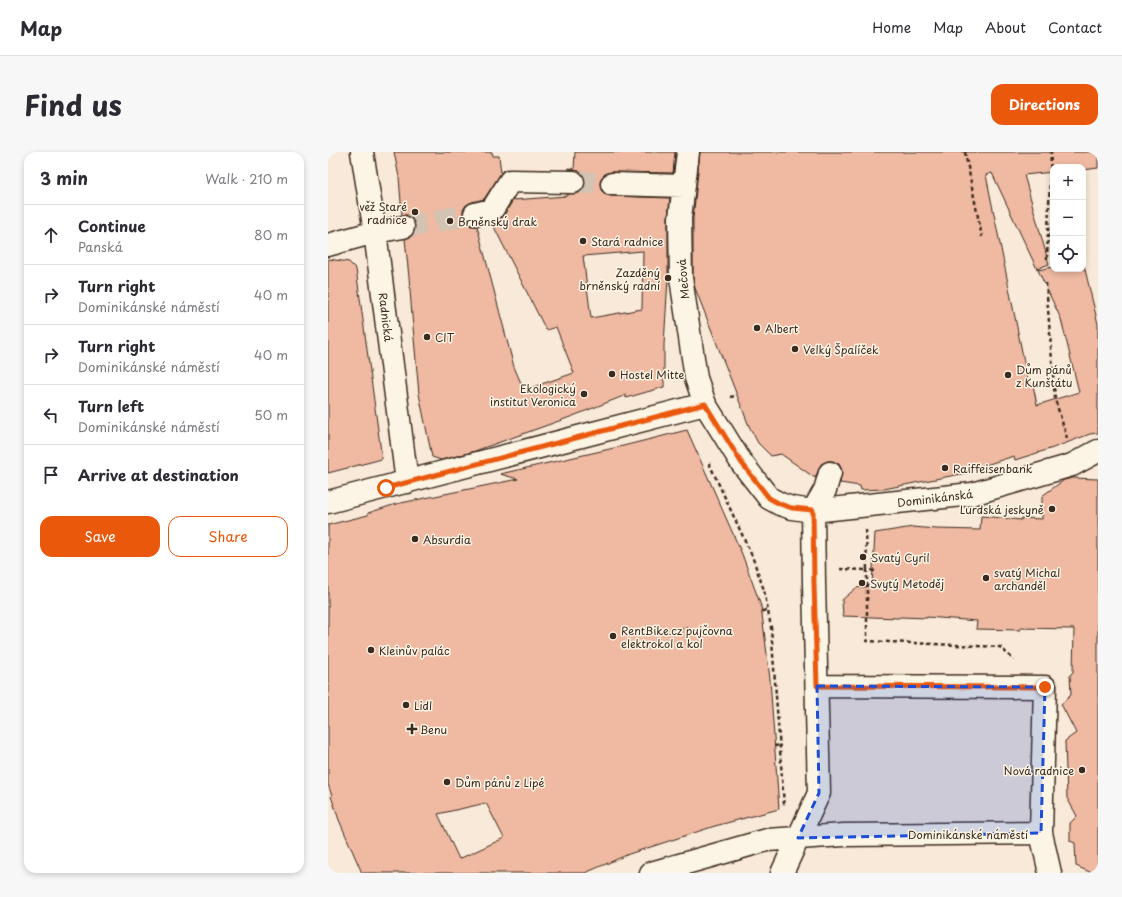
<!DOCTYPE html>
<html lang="en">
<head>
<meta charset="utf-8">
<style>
  body { margin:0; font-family:"Playpen Sans",sans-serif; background:#f7f7f7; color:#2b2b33 }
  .controls { position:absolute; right:12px; top:12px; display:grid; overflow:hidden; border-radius:8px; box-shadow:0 2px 6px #0003 }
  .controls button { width:36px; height:36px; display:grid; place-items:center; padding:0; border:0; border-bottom:1px solid #e1e1e2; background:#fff; color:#2b2b33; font:20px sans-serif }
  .stop { position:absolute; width:12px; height:12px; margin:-9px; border:3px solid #ea580c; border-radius:50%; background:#fff }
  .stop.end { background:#ea580c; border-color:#fff; box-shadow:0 1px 4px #0008 }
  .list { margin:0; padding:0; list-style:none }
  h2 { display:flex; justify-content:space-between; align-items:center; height:52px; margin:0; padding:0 16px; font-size:17px }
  h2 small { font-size:13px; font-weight:400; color:#7c7c81 }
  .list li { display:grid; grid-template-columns:26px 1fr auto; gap:12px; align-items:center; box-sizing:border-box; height:60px; padding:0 16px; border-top:1px solid #e1e1e2 }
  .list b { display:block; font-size:15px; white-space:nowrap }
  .list p { margin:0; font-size:13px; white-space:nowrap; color:#7c7c81 }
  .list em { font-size:13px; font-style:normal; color:#7c7c81 }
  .actions { display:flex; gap:8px; padding:12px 16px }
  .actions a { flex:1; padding:9px 0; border:1px solid #ea580c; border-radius:12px; text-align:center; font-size:14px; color:#ea580c }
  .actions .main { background:#ea580c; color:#fff }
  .icon { flex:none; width:22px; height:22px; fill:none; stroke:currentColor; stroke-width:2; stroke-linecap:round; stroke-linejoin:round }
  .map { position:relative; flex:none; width:770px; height:721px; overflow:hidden; border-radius:12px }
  header { display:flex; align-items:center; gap:24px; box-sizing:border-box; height:56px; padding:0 20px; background:#fff; border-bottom:1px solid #e1e1e2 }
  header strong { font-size:19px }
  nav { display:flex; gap:22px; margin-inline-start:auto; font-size:14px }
  .intro { display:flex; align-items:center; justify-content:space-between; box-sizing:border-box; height:96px; padding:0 24px }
  h1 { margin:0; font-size:28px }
  .button { padding:10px 18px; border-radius:12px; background:#ea580c; color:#fff; font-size:14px; font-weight:700 }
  main { display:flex; gap:24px; padding:0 24px }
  aside { flex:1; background:#fff; border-radius:12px; box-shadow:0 2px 6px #0003 }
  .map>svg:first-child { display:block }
  .building { fill:#efb9a2; stroke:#3b2a1e; fill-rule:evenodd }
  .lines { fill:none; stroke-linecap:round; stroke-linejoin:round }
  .minor-tunnel { stroke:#d3c3b3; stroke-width:22; stroke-dasharray:22 11; stroke-linecap:butt }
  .minor-casing { stroke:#3b2a1e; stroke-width:25 }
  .path { stroke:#3b2a1e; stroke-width:2.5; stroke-dasharray:4 3; stroke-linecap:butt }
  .minor { stroke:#fcf5e5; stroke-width:22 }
  .route { stroke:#ea580c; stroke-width:5 }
  .marked { fill:#1d4ed8; fill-opacity:0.2; stroke:#1d4ed8; stroke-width:3; stroke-dasharray:8 5; stroke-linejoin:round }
  .poi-dot { fill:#3b2a1e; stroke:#fcf5e5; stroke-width:1.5 }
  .labels { text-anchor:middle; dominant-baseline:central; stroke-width:3; stroke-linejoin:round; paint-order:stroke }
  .poi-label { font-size:11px; fill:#3b2a1e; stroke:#fcf5e5; text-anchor:start }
  .street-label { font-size:11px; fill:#3b2a1e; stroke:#fcf5e5 }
</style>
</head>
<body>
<header>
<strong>Map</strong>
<nav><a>Home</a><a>Map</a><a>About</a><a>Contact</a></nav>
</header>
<div class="intro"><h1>Find us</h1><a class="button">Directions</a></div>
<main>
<aside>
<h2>3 min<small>Walk · 210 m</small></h2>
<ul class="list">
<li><svg class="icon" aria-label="ahead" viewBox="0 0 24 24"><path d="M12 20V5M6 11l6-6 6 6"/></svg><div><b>Continue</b><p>Panská</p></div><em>80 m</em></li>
<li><svg class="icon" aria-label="right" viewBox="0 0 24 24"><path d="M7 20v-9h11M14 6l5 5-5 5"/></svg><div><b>Turn right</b><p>Dominikánské náměstí</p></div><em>40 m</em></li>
<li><svg class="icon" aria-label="right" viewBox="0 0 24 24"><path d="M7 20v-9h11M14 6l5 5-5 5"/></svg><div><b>Turn right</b><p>Dominikánské náměstí</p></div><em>40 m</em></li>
<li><svg class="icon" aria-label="left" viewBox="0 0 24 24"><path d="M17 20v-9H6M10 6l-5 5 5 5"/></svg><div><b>Turn left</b><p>Dominikánské náměstí</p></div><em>50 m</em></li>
<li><svg class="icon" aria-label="arrive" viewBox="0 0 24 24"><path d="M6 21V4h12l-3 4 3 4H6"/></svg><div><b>Arrive at destination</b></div></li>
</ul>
<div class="actions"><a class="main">Save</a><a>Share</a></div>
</aside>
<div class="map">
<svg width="770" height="721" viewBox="0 0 770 721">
  <rect width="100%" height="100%" fill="#f9e9d8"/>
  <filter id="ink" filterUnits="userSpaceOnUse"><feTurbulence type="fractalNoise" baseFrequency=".025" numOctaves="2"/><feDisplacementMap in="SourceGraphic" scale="8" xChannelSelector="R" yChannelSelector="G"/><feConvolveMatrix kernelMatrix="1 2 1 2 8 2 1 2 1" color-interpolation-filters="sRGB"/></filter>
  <g filter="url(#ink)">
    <path class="building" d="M66,0h98l1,4h6l2,17 -17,26 -12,3 -6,3 -3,5v6l3,7 5,3h6l37,141 10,23 50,-17 -18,-46 -10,3 -54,-107 3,-1 8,-5 10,-17 54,-4v-2l12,-1 5,-5 1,-5 -1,-7 -5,-5 -11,-2v-1l6,1 1,-17h100l-2,21 -61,-1 -6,1 -5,5 -1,5 1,7 5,5 5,1 59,2 -2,20v60l-4,67v42l-38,11v-3l-53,21 -101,36 -31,8 -9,-3 -13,-63 -7,-78 -3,-39 -4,-38 6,-3 4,-4v-7l-3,-6 -4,-4h-6l-3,-38zM315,99l-1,58 -51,9 -8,-62z
      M372,0h398v16l-15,2v-3h-30v5l-29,3 25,89 -12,5 -45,-96 -6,2 43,211 4,-1 4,20 42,-13 -18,-73 -23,-49 15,-3v2h30v-8l15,63v109l-8,1 -37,14 -38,12 -1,-4 -44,14 1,2 -87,17 -23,1 -1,-4 -20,-3 2,-13 -3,-6 -6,-3h-6l-6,3 -6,14 -34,-24 -10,2 -13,-13 -9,-17 -54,-138 -2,-11v-58z
      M0,107l21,3 7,7 26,190 -54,14z
      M359,278l55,124 19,52 9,73 9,130 -64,17 -86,28 -44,19h-223l-23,-53 -8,-24h1l-4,-12v-259l40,-10v-2l28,-9 122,-25 -18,-5 123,-28zM158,651l18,35 -45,21 -21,-45z
      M745,326l25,1v394h-6l-16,-7 -1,-23 -5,-2v-18l7,-7 -10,-18 -2,-57 11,-8 -15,-29 10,-9 -1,-20 3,-3 1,-43 -54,-1v2l-44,-1 1,-8 -50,-4v1l-27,-1 -1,1 -56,-2 -1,-16 14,-12 16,-2 3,-53 38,-6 23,2 44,1 1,-14 40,4 1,-2 20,1v-23l22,-16z"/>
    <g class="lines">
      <path class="minor-tunnel" d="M245,30l39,2
        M75,75l72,-13"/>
      <g class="minor-casing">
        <path id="minor" d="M34,0l13,80 32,250
          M360,0l-8,66 1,60 15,100 9,26 36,58 28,36 11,6 12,4 21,3 159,-17 100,-29 26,-14
          M284,32l72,2
          M147,62l17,-4 18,-29 63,1
          M0,93l47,-13 28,-5
          M0,350l377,-98
          M713,681l9,40
          M323,721l116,-33 77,-5 197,-2 4,-146 -228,-1
          M454,721l37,-80 -5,-210 -1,-72 12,-21 5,-17"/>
      </g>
      <path class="path" d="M637,0l17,85
        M719,107l4,-107
        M718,131l9,116 12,39
        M402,245l6,-1
        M381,311l43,93 12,34 7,37 13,178
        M512,417l27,1 -1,-40
        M547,419l-8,-1v71l133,6 14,13
        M434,459l6,-1
        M330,481l30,-5
        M446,594l7,-1"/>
      <use href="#minor" class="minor"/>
    </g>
  </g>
  <g class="lines" filter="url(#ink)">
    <path class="route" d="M58,336l319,-84 36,58 28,36 11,6 12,4 21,2 1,73 3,103 228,1"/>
  </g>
  <path class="marked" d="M489,534l228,1 -4,146 -243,5 21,-45z"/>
  <g class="poi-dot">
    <circle cx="87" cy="60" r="4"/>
    <circle cx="122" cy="69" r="4"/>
    <circle cx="255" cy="89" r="4"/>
    <circle cx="340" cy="126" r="4"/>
    <circle cx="429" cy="176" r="4"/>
    <circle cx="99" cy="185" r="4"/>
    <circle cx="467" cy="197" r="4"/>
    <circle cx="284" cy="222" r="4"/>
    <circle cx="680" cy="223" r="4"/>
    <circle cx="256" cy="242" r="4"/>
    <circle cx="617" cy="316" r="4"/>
    <circle cx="724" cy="357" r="4"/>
    <circle cx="87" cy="387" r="4"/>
    <circle cx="535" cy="405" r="4"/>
    <circle cx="658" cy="426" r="4"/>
    <circle cx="534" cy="431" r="4"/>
    <circle cx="285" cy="484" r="4"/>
    <circle cx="43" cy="498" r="4"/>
    <circle cx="78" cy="553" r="4"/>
    <path d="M82 571h4v4h4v4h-4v4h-4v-4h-4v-4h4z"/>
    <circle cx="754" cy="618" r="4"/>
    <circle cx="119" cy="630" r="4"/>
  </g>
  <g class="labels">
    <g class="poi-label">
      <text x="79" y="54" text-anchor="end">věž Staré<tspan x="79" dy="13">radnice</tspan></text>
      <text x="130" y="69">Brněnský drak</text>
      <text x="263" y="89">Stará radnice</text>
      <text x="332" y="120" text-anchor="end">Zazděný<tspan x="332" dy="13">brněnský radní</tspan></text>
      <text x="437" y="176">Albert</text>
      <text x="107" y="185">CIT</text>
      <text x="475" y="197">Velký Špalíček</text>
      <text x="688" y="217">Dům pánů<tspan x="688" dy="13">z Kunštátu</tspan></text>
      <text x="292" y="222">Hostel Mitte</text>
      <text x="248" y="236" text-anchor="end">Ekologický<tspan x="248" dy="13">institut Veronica</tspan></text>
      <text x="625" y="316">Raiffeisenbank</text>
      <text x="716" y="357" text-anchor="end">Lurdská jeskyně</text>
      <text x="95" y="387">Absurdia</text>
      <text x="543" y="405">Svatý Cyril</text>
      <text x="666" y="420">svatý Michal<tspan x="666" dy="13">archanděl</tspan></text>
      <text x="542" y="431">Svytý Metoděj</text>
      <text x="293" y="478">RentBike.cz pujčovna<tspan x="293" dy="13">elektrokol a kol</tspan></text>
      <text x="51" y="498">Kleinův palác</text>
      <text x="86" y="553">Lidl</text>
      <text x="92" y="577">Benu</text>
      <text x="746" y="618" text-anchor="end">Nová radnice</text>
      <text x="127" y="630">Dům pánů z Lipé</text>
    </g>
    <g class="street-label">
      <text transform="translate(355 127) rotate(-95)">Mečová</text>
      <text transform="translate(58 165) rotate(83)">Radnická</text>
      <text transform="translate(607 346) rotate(-7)">Dominikánská</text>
      <text x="640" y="682">Dominikánské náměstí</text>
    </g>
  </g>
</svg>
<div class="controls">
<button>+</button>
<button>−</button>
<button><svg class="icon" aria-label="locate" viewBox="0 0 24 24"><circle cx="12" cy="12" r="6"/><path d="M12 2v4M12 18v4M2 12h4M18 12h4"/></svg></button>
</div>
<div class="stop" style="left:58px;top:336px"></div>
<div class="stop end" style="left:717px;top:535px"></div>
</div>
</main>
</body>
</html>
